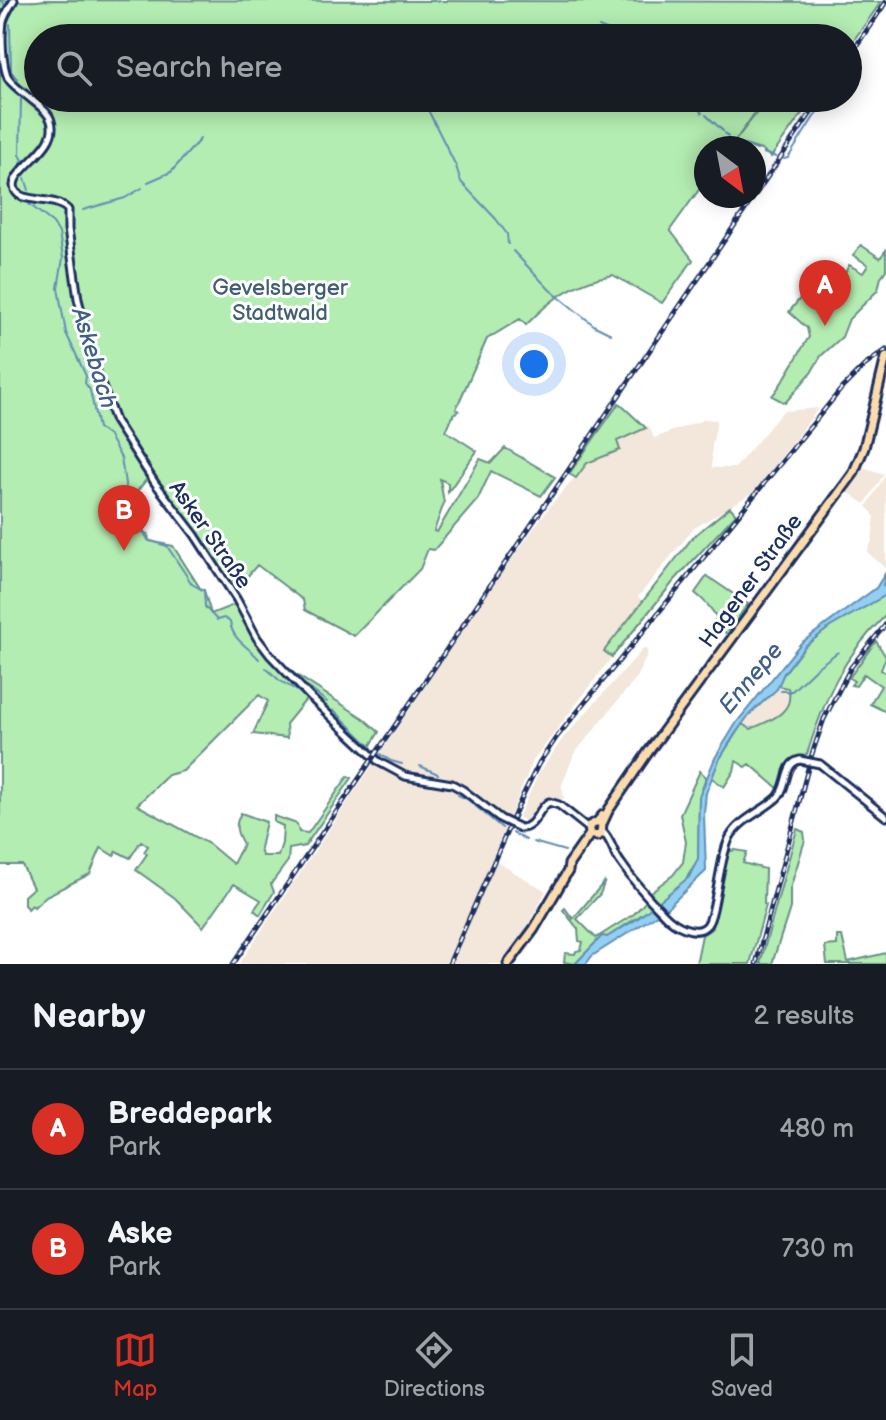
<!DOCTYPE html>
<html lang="en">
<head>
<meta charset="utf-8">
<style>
  body { margin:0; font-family:"Balsamiq Sans",sans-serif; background:#20242c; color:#f1f3f6 }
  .compass { position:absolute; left:694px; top:136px; width:72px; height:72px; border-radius:50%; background:#171b24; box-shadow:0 4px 20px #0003; rotate:148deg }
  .you { position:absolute; left:534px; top:364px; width:28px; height:28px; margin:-20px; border:6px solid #fff; border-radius:50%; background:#1a73e8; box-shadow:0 0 0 12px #1a73e833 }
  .badge { display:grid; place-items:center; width:52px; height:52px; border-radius:50%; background:#d93025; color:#fff; font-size:26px; font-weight:700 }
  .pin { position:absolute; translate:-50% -66px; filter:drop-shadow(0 2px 4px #0008) }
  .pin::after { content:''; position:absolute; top:42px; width:28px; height:24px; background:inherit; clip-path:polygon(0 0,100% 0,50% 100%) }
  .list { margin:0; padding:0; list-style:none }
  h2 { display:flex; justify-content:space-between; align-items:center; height:104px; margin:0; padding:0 32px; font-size:34px }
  h2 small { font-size:26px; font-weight:400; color:#9ea1a6 }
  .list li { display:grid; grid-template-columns:52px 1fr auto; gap:24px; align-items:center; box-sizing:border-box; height:120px; padding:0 32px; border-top:2px solid #363941 }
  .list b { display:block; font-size:30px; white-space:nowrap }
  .list p { margin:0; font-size:26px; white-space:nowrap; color:#9ea1a6 }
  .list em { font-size:26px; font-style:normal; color:#9ea1a6 }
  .icon { flex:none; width:44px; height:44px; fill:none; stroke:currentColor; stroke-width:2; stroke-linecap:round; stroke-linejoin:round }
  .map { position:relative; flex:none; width:886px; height:964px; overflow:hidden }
  .search { position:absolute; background:#171b24; box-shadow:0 4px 20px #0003; left:24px; right:24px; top:24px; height:88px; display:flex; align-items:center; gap:20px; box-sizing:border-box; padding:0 28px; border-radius:44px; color:#9ea1a6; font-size:30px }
  .sheet { height:344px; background:#171b24 }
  nav { display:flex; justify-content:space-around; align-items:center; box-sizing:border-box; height:112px; border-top:2px solid #363941; background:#171b24; font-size:22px; color:#9ea1a6 }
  nav a { display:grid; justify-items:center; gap:4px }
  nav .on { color:#d93025 }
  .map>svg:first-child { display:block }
  .built { fill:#f2e7da }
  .green { fill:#b4edb1; stroke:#688e88; stroke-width:2 }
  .water { fill:#92cff3; stroke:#628fb7; stroke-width:2 }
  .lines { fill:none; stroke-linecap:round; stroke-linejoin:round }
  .stream { stroke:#628fb7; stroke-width:2 }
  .tertiary-casing { stroke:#1b2f5e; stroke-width:11 }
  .primary-casing { stroke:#1b2f5e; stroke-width:13 }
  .tertiary { stroke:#fff; stroke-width:5 }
  .primary { stroke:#fcdcac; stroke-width:7 }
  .rail-casing { stroke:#1b2f5e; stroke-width:5 }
  .rail { stroke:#fff; stroke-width:2; stroke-dasharray:6; stroke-linecap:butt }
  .tertiary-bridge-casing { stroke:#1b2f5e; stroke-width:11; stroke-linecap:butt }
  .tertiary-bridge { stroke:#fff; stroke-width:5 }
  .labels { text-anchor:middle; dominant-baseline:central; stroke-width:6; stroke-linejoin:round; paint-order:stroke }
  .park-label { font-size:22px; fill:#415e73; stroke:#fff }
  .street-label { font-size:22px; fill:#1b2f5e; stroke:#fff }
  .water-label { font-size:24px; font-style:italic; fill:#3f5f8b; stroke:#fff }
</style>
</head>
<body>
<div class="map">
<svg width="886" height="964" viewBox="0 0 886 964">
  <rect width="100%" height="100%" fill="#fff"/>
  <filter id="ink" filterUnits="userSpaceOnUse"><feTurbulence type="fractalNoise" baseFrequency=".0125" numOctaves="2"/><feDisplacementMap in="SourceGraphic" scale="16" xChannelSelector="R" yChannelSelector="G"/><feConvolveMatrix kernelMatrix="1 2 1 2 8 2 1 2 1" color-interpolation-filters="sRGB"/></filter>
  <g filter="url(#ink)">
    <path class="built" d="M819,408l-64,83 -62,38 -55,68 5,4 -38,49 7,7 -79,104 -41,98 54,32 -22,42 -22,31h-263l248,-370 62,-87 38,-44 32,-13 -3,-9 33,-15 5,12 51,-19 12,1 -5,26v22h23l48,-57z
      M863,467l21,7 -19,30 -17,-12z
      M886,474v95l-19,-17 5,-11 3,-24 -8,-11z
      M644,648l4,4 -10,24 -64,78 -12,31 2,14 -19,1 -17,21 -10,-3 21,-45 25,-36z
      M778,686l10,2 3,9 -3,9 -16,16 -21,7 -9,-5z"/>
    <path class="green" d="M0,0c16,0 29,3 44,0l837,2 -33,46v-10h-93l37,-11 -45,11h-709v60h710l11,9 -24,34 27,-35 -9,-8h60l-42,59 -10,-7 -27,-8 -4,4 4,2h-28v32l-36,50 23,30 -31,43 -49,-28c-38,6 -61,23 -87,50l-6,-6 -33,20 -31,70 3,2 -5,3 -8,17 31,20 -29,41v-9l-8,-4 4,24 -10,28 3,1 43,-73 11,4 14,-15 50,29 -14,19 -50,-25 -13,28 -44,51 -6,-1 -8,20 -66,67 -49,-26 -2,-10 -46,-35 -23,27 -83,-118 -26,32 14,25 9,3 1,7 24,5 27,42 4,2 7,24 25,-10c16,35 40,62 68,88l-19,-22 2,-1 76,49 16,14 -11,18 -60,-53 -22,27 1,14 -34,-4 15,-33 -9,-6 -76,76 -15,4 -31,30 72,39 24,20 10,-20c-7,-12 -9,-19 -2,-31l25,9 -6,26 2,8h16l4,-13 1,-17 -9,-4v-6l23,8 2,8 9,1 40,-57 4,2 -47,68 -16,3 -1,12 -17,23 3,8 -14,23 -6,-5 7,-10 -27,-16 -31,43 -28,-29 -39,-28 11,-16 -3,-2 4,-6 -7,-5 -11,17 -14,-7 -2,5 -13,-8 -11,26 -44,22 -12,11 -2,-2 -4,4 -4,-4v-9l9,-8 -11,-23h-22z
      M861,245l19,13 6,-8v20l-5,7 -3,13 -29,29 -7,18 -21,19 -10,17 -26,30 -13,-7c15,-18 24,-39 37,-59l-2,-9 -18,-16 26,-32 8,9 23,-18 3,-6 14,8 5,-8 -15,-10z
      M619,403l27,25 -29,13 3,9 -33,13 -11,15 -7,-4z
      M730,507l6,7 -62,67 -62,76 -8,-6 89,-114z
      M707,576l41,28 -21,30 -15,-10 5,-6c-6,-11 -12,-17 -22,-25z
      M886,595v20c-45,44 -60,80 -79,139 -29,13 -13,13 -27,36l-30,-26 -4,3 -10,-6 -2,10 -10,16 -12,-9 7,-18 23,-36 9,5c17,-8 45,-16 37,-41l-10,-2 -1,-3 28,-37 25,-19z
      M876,641l10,16 -5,13 5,3v39l-16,-8 11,-18 -17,-12 -8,12 -5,-1 3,-4 -5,-3z
      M700,771l6,6 -7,20 -1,62 -15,25 -24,19 -10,-10 24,-18 10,-13 3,-20 -6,-28z
      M797,829l7,3 1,8 -15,49v19l-18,56h-12z
      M735,850l12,2 -4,11 22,6 -1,35 2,1 -16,59h-54l6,-29 11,-7 14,-76z
      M605,881l-5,13 -23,25 19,19 38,-24 14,-15 4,9 -45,29 -5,-1 -27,28 -11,-2 1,-9 10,1 1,-3 5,-1 2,-8 -4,-1 -1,-12 -15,-19 2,-2 8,11z
      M837,936h5l6,26 38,-9v11h-59l-2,-18 12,-1z"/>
    <path class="water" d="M886,572l-3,13 3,-1v11l-56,32 -25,19 -21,27 -7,16 -28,26 -14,19 -16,26 -13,33 -2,21 2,57 -40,38 -74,47 -6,8h-11l27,-28 5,1 30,-18 52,-42 9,-18 1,-62 16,-39 22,-36 64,-79 75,-55z"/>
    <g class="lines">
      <path class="stream" d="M3,0l2,10
        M10,24l1,47 7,9
        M599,27l17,7 2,4
        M424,98l1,4
        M677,98l18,7 7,8
        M429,112l27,54 5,16 35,37 11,15 1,10
        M706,115l17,16
        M725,133l3,4
        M732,141l25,9
        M763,153l13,4
        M784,159l4,-1 31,-49
        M20,165l3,-5 -3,-5 1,-56
        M25,178l4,12
        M148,182l23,-10 29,-33
        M29,204l24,19 6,10 4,25 -5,30 8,45 20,43 -1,7 5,7 8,38 11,8 12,22 8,51h4l15,31 19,6 25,38 12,7 1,16 12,13 7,-2 6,4c3,19 17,23 29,37
        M83,210l42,-12 17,-10
        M513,251l37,39 45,36 16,8
        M266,668l13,12 20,12
        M309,688l18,14
        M781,691h11l24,-23 22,-16
        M334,710l38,38
        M380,754l11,7 11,3
        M420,766l18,8
        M458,795l9,4 35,29
        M513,833l13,7
        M533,842l32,9"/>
      <g class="tertiary-casing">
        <path id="tertiary" d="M14,0c-4,7 -9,14 -11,22 -2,15 -1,42 5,56 5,8 16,15 23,21 7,6 18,13 20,22 10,30 -51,52 -34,72 9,10 38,3 51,17v19l10,70 17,69 20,53 40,62 40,52 42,65 20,38 13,17 41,43 68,64 26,14 47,8 11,6 38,29
          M820,764l66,53
          M520,828c16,0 17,-19 29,-26l10,3 29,23
          M603,832c9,9 10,21 18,31 12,18 28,36 43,51 9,10 32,24 43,11 9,-10 12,-68 23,-88 9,-17 33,-26 47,-39 12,-11 6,-35 23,-38"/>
      </g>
      <g class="primary-casing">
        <path id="primary" d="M590,834l7,2 4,-2 1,-10 6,-13 41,-60 204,-277 11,-26 22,-91
          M508,964l26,-35 34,-58 1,-7 21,-30 -1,-8 8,-4 6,-7"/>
      </g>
      <use href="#tertiary" class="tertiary"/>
      <use href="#primary" class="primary"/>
      <g class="rail-casing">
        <path id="rail" d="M848,58l38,-56
          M233,964l588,-866
          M449,964l74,-169 16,-32 17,-25 286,-350 22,-22 22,-16
          M756,964l55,-207 13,-38 27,-52 35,-43"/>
      </g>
      <use href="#rail" class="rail"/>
      <g class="tertiary-bridge-casing">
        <path id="tertiary-bridge" d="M800,760l20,4
          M501,819l19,9"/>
      </g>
      <use href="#tertiary-bridge" class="tertiary-bridge"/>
    </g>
  </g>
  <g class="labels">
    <g class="park-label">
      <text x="280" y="288">Gevelsberger<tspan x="280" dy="25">Stadtwald</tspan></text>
    </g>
    <g class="street-label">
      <text transform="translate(210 535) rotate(55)">Asker Straße</text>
      <text transform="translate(751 581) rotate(-54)">Hagener Straße</text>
    </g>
    <g class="water-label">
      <text transform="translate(94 358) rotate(73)">Askebach</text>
      <text transform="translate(751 678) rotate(-50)">Ennepe</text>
    </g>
  </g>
</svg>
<svg class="compass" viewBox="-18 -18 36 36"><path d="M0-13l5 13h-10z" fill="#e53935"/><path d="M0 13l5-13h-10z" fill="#9ea1a6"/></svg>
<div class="you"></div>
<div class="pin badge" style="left:825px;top:326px">A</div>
<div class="pin badge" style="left:124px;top:551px">B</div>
<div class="search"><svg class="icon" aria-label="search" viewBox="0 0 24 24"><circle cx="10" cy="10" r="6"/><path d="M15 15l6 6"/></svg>Search here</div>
</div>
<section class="sheet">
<h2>Nearby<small>2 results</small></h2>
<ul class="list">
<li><span class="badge">A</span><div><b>Breddepark</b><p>Park</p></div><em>480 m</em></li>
<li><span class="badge">B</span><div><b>Aske</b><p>Park</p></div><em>730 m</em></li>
</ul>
</section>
<nav>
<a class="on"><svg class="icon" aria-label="map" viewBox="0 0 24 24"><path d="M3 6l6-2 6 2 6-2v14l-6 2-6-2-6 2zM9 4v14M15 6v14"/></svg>Map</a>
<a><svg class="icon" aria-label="directions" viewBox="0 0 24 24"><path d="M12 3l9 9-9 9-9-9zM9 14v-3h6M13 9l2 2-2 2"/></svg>Directions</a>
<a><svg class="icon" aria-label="saved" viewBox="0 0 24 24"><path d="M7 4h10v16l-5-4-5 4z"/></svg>Saved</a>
</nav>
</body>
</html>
